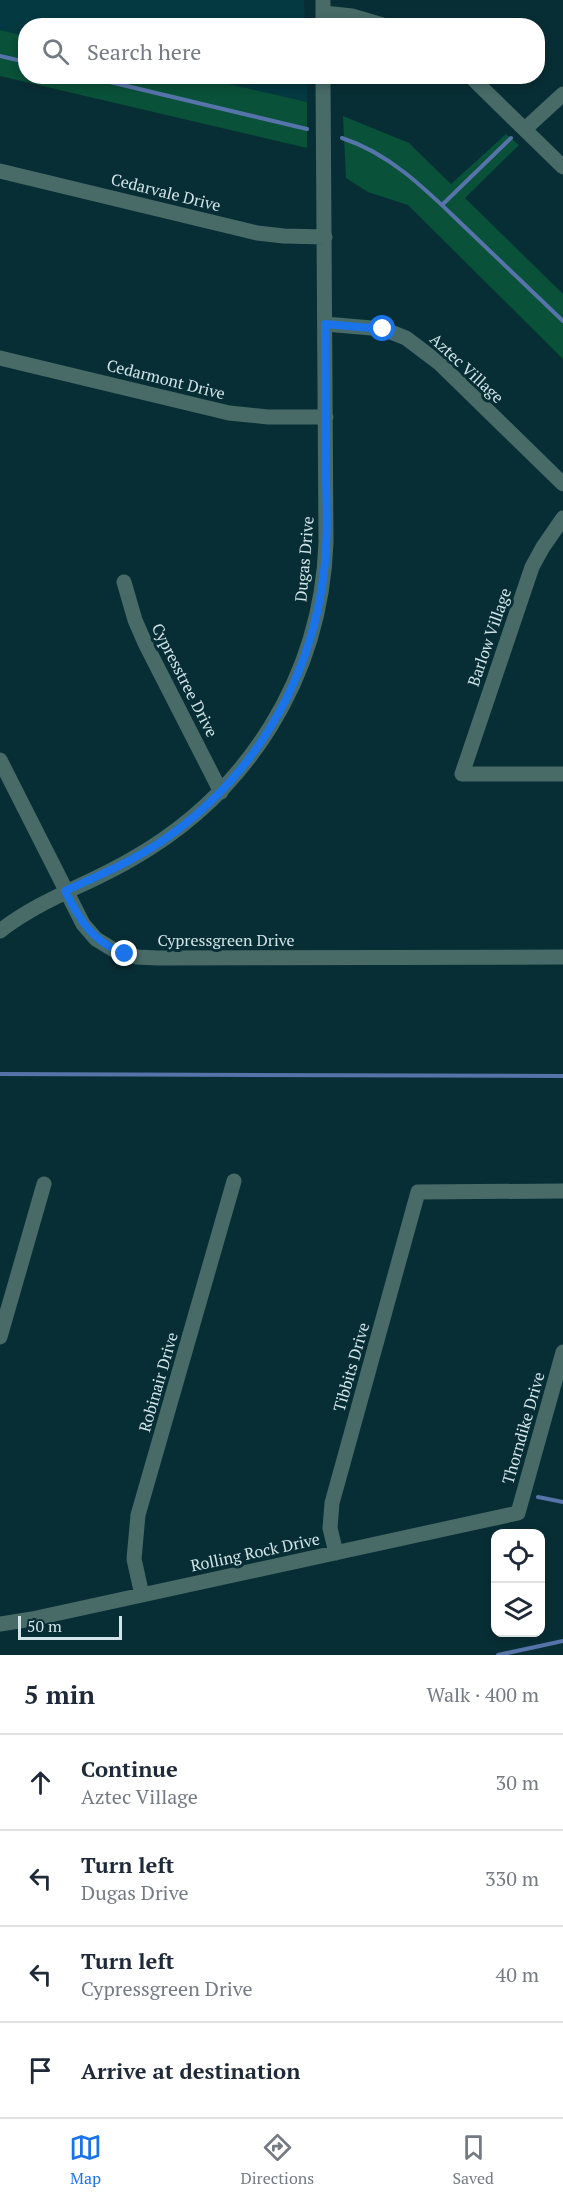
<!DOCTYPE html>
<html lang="en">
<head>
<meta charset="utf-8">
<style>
  body { margin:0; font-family:"PT Serif",serif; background:#f2f2f3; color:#1f2937 }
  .controls { position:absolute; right:18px; bottom:18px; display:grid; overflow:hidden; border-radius:12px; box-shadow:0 3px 9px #0003 }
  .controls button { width:54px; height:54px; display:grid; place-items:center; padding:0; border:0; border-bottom:2px solid #e0e1e3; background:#fff; color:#1f2937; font:30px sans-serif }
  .scale { position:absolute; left:18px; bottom:15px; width:104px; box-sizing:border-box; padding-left:6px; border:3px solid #d2e6ea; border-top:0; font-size:16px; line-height:21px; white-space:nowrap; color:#d2e6ea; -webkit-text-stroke:4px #082e35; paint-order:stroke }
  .stop { position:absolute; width:18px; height:18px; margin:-14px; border:4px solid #1a73e8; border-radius:50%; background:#fff }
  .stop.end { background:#1a73e8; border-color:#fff; box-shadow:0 2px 6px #0008 }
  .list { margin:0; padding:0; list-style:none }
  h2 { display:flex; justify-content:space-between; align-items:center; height:78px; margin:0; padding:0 24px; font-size:26px }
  h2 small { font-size:20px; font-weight:400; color:#747a83 }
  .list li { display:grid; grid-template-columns:39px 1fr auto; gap:18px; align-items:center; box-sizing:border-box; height:96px; padding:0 24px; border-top:2px solid #e0e1e3 }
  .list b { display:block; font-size:22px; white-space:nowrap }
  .list p { margin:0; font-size:20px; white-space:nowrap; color:#747a83 }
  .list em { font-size:20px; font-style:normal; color:#747a83 }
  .icon { flex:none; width:33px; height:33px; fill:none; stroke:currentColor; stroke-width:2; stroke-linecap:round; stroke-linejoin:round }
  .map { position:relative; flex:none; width:563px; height:1655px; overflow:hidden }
  .search { position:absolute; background:#fff; box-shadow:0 3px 9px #0003; left:18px; right:18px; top:18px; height:66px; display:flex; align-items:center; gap:15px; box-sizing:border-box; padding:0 21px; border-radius:24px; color:#747a83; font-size:22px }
  .sheet { height:462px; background:#fff }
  nav { display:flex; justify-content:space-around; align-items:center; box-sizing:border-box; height:84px; border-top:2px solid #e0e1e3; background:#fff; font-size:16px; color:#747a83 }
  nav a { display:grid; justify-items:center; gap:3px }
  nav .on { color:#1a73e8 }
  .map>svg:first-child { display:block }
  .built { fill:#043941 }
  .green { fill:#095138 }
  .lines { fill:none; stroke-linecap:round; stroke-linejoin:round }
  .stream { stroke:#5774aa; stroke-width:4 }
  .minor { stroke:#486b68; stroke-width:15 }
  .route { stroke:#1a73e8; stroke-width:8 }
  .labels { text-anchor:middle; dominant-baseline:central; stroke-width:6; stroke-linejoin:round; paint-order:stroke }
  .street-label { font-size:16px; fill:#d2e6ea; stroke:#082e35 }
</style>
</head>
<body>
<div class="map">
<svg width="563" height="1655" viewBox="0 0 563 1655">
  <rect width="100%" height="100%" fill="#082e35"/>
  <path class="built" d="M0,0h304l1,25 -279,1 -1,10 -25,-6z
    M198,77h109v25z"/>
  <path class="green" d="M0,30l25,6 1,40 172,1 109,25v46l-307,-72z
    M343,116l66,27 42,41 55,-50 13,11 -54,53 98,96v65l-155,-154 -40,-13 -22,-14z"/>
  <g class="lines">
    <path class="stream" d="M0,56l26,6
      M85,76l222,53
      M342,138c52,17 89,57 128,94 31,30 62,59 93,89
      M442,205l69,-67
      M0,1074l563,2
      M538,1497l25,5
      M498,1655l65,-14"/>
    <path class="minor" d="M323,0v26
      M324,13l28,3 34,10
      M470,76l93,91
      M525,129l38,-35
      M0,171l257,62 27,3 41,1
      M325,324l58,5 23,9 33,25 124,121
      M0,358l229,55 39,4h58
      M563,518l-20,29 -11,20 -70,207h101
      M124,582l11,38 10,23 76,149
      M0,760l83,164 13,15 18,11 23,7 21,1 405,-1
      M0,931c41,-32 88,-46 132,-72 116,-66 189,-182 194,-316l-3,-467
      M0,1337l44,-153
      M336,1553l-6,-25 2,-25 86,-311 145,-1
      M142,1595l-8,-36 4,-44 96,-334
      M0,1624l32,-5 486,-106 45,-161"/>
  </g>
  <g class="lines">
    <path class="route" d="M125,954c-32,-12 -45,-33 -60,-63 33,-15 66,-29 97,-50 85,-58 142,-148 159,-249 7,-38 6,-76 5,-113 0,-52 -1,-103 -1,-155l58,5"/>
  </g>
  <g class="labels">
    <g class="street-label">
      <text transform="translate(166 192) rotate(14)">Cedarvale Drive</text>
      <text transform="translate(467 368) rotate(43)">Aztec Village</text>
      <text transform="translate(166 379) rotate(14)">Cedarmont Drive</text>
      <text transform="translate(304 559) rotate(-85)">Dugas Drive</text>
      <text transform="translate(489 637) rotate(-71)">Barlow Village</text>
      <text transform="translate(185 680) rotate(63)">Cypresstree Drive</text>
      <text x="226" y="940">Cypressgreen Drive</text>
      <text transform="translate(351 1367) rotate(-74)">Tibbits Drive</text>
      <text transform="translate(158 1382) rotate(-74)">Robinair Drive</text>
      <text transform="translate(523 1428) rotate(-74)">Thorndike Drive</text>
      <text transform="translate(255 1552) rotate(-12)">Rolling Rock Drive</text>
    </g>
  </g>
</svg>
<div class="controls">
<button><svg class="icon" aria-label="locate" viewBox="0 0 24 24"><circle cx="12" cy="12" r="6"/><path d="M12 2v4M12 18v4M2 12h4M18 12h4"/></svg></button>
<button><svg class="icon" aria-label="layers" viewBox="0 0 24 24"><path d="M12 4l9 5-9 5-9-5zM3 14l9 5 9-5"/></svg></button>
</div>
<div class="scale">50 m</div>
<div class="stop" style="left:383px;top:329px"></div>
<div class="stop end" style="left:125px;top:954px"></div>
<div class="search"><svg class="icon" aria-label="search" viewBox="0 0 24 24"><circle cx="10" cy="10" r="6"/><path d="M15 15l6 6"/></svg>Search here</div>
</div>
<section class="sheet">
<h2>5 min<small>Walk · 400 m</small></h2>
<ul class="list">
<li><svg class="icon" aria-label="ahead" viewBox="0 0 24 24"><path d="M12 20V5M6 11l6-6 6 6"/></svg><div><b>Continue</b><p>Aztec Village</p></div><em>30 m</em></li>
<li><svg class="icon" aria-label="left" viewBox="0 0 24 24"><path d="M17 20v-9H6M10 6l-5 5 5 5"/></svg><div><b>Turn left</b><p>Dugas Drive</p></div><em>330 m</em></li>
<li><svg class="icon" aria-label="left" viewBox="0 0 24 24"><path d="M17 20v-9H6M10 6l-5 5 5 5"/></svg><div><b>Turn left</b><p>Cypressgreen Drive</p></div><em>40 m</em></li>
<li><svg class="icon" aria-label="arrive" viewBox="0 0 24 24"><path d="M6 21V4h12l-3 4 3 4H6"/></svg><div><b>Arrive at destination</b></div></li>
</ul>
</section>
<nav>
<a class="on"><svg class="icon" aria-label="map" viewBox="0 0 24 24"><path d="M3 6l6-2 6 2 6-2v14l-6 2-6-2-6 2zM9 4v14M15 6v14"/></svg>Map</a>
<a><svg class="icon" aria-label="directions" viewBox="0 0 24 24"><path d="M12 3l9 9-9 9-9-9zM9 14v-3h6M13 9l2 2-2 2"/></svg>Directions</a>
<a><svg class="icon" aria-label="saved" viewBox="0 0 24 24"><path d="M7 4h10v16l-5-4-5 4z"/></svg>Saved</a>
</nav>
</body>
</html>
